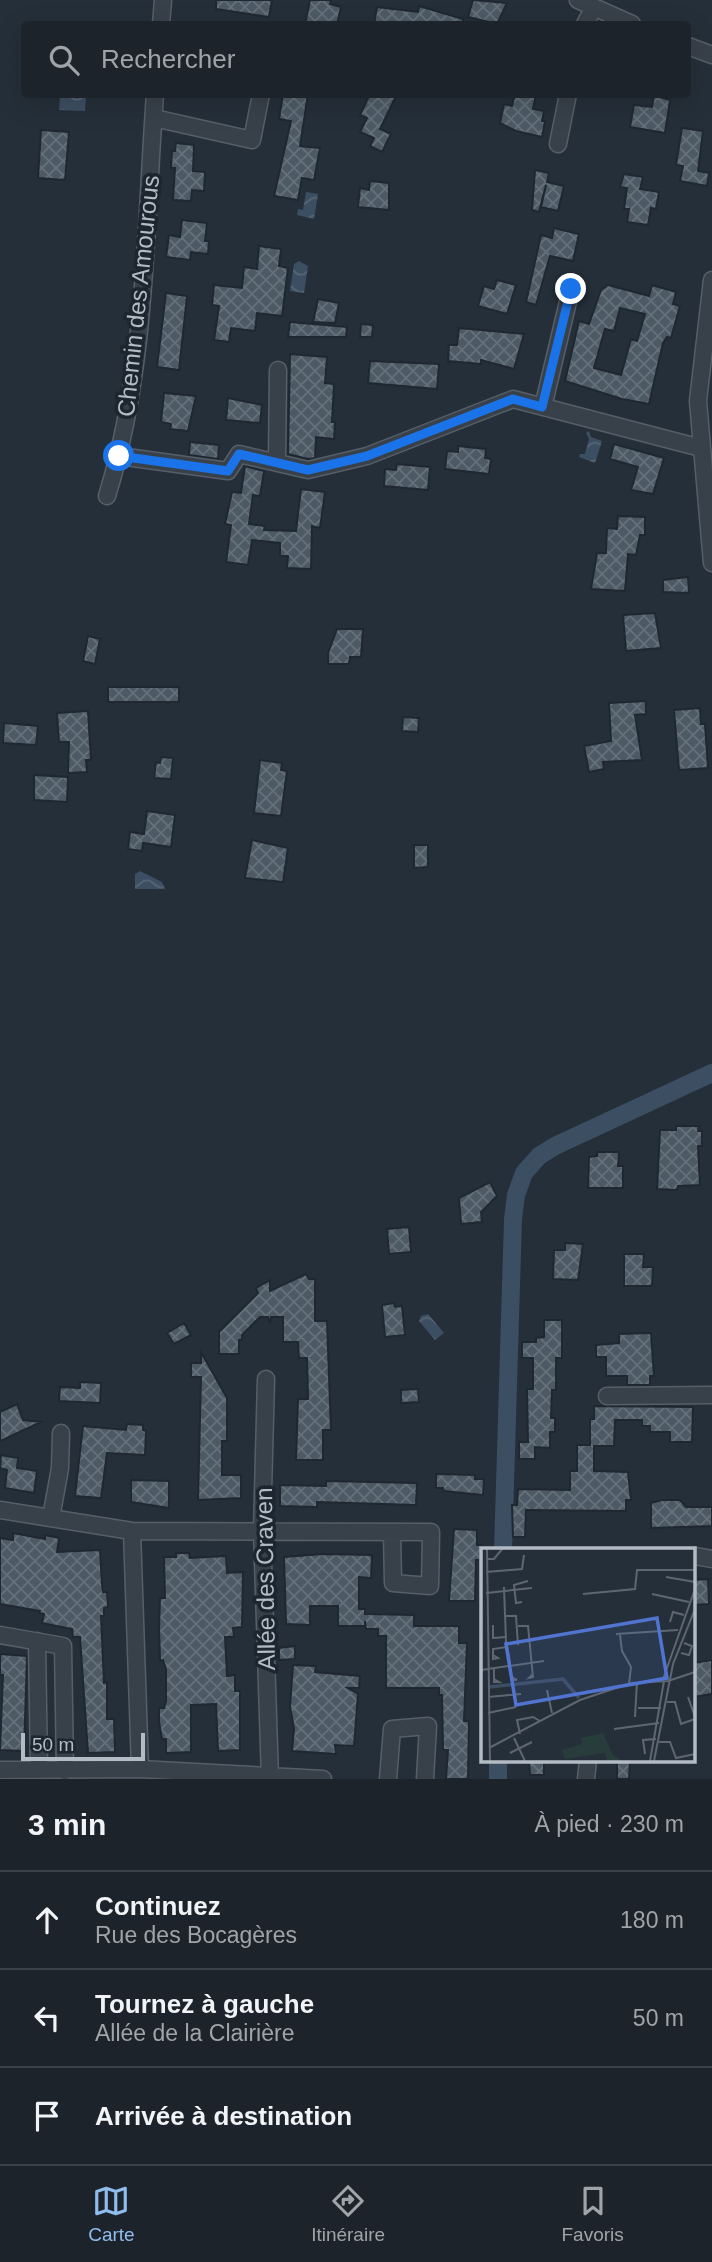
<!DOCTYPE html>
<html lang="fr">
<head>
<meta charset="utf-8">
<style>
  body { margin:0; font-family:Arial,sans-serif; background:#292f37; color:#f1f3f6 }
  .scale { position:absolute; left:21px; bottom:18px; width:124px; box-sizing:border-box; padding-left:7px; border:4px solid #b3bcc5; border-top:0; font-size:19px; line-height:24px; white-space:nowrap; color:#b3bcc5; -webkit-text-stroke:5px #1d262e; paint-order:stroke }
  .stop { position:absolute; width:21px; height:21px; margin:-16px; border:5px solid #1a73e8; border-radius:50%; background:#fff }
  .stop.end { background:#1a73e8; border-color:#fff; box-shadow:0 2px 7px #0008 }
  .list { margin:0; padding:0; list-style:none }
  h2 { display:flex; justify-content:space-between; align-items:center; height:91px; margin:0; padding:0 28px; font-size:30px }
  h2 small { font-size:23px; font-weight:400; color:#a0a4a9 }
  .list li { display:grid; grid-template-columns:46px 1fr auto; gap:21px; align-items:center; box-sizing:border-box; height:98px; padding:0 28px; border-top:2px solid #3a4047 }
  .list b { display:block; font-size:26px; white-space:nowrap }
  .list p { margin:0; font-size:23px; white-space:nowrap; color:#a0a4a9 }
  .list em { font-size:23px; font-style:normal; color:#a0a4a9 }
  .icon { flex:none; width:38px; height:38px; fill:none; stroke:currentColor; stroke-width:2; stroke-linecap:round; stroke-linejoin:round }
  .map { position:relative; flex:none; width:712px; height:1779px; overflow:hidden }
  .search { position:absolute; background:#1c232b; box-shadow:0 7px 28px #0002; left:21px; right:21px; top:21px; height:77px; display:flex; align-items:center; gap:18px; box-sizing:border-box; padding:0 24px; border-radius:7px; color:#a0a4a9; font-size:26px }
  .sheet { height:385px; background:#1c232b }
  nav { display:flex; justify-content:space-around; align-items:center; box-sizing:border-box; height:98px; border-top:2px solid #3a4047; background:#1c232b; font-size:19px; color:#a0a4a9 }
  nav a { display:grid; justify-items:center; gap:4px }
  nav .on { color:#90bdee }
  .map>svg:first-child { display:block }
  .water { fill:url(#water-waves) }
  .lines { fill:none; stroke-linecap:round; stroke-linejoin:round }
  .canal { stroke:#3c4e61; stroke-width:18 }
  .building { fill:url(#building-cross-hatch); stroke:#1f2831; stroke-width:2; fill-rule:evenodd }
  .minor-casing { stroke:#565f68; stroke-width:19 }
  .minor { stroke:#38414a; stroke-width:16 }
  .route { stroke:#1a73e8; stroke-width:9 }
  .labels { text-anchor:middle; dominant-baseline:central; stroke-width:7; stroke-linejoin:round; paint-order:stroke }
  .street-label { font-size:24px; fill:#b3bcc5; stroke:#1d262e }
  .inset-river { fill:none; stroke:#3c4e61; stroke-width:3.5 }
  .inset-road { fill:none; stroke:#5e6771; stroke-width:2 }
  .view { fill:#5274d1; fill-opacity:0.15; stroke:#5274d1; stroke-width:3.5 }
  .inset-edge { fill:none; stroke:#b3bcc5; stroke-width:3.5 }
</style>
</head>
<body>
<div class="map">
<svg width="712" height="1779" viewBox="0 0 712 1779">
  <defs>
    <pattern id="water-waves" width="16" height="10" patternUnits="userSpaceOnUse" patternTransform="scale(1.75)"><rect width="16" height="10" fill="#3c4e61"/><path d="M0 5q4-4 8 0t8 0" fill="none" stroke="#566676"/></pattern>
    <pattern id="building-cross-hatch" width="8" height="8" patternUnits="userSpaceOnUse" patternTransform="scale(1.75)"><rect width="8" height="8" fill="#4d5a65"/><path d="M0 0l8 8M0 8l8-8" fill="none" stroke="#64707a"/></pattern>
  </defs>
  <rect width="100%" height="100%" fill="#252f39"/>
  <path class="water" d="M60,96l26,1 -1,14 -26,-1z
    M306,192l12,2 -4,25 -17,-4 1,-6 5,1z
    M299,261l9,5 -4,27 -14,-2 4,-27z
    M589,431l2,6 11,4 -7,22 -16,-6 1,-3h5l4,-15 -3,-6z
    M140,871l22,11 3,7h-30v-15z
    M428,1314l16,19 -9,7 -16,-19 2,-5z"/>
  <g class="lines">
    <path class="canal" d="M503,1550l10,-331 3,-24 8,-22 15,-17 16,-10 157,-73
      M498,1779v-19"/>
  </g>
  <path class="building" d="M216,0h56l-3,17 -53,-8z
    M310,0h21l-1,4 11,3 -4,17h-32z
    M473,0l34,3 -10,21 -29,-7z
    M419,6l44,13v5h-89l3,-17 41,5z
    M283,94h25l-8,52 20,2 -6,32 -12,-2 -4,22 -24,-4 17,-75 -12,-2z
    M370,94h27l-17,35 11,5 -9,18 -12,-6 4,-8 -14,-6 7,-14 -7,-3z
    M515,94h21l-3,15 11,2 -2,10h3l-3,16 -26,-6 -16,-8 4,-19 8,2z
    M654,95l16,5 -5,33 -35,-6 4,-22 18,2z
    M682,128l21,3 -5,40 11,2 -2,13 -27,-5 3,-15 -7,-1z
    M41,130l28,2 -4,48 -27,-2z
    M176,143l18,2 -1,26 12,1 -1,19 -12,-1 -1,11 -18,-1 2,-32h-4l1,-17h3z
    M535,170l14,3 -2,9 17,4 -6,25 -17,-4 5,-22 -7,27 -7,-2z
    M624,174l19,3 -3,12 19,3 -3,17 -5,-1 -3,17 -21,-3 2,-13h-5l3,-21 -7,-1z
    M370,181l19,2v27l-31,-3 2,-19 9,2z
    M182,220l25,3 -2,18h4l-1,13 -17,-2 -1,8 -24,-3 3,-22 11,2z
    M554,228l25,6 -6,27 -23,-5 -14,49 -10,-3 15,-67 11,3z
    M259,246l22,3 -2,17 9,2 -6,48 -25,-3 -2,18 -24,-3 -2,14 -15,-2 5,-34 -7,-1 2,-20 28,3 2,-21 13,2z
    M497,280l19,5 -9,29 -29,-8 6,-20 10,3z
    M608,285l41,11 3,-11 24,7 -3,12 7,2 -9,32 -4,-1 -4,6 -14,61 -27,-5 -57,-18 14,-60 10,3 12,-34zM620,308l25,6 -8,27 -6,-2 -10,36 -27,-7 11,-39 9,2z
    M166,293l21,3 -8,74 -22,-3z
    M318,299l21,4 -4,20 -22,-1z
    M290,322l57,5 -1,10h-58z
    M361,324l12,1 -1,12h-12z
    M459,328l65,6 -10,35 -33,-9v4l-33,-3 1,-16h8z
    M290,354l37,3 -2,26 9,1 -2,38h3l-1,17 -18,-2 -1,21 -7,1 -20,-5z
    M370,361l69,3 -2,25 -69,-6z
    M164,393l32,3 -8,35 -18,-2 1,-5 -10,-2z
    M228,398l34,7 -2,18 -34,-3z
    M190,442l29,3 -1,14 -29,-4z
    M614,444l50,14 -11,36 -22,-4 7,-23 -28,-8z
    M458,446l28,3 -1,9 6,1 -2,15 -44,-5 2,-18 11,1z
    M397,464l33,3 -2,23 -44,-4 1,-17 11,1z
    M245,466l19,5 -4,25 -7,-1 -4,29 16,2 -1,4 32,1 5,-42 24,3 -5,36 -8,-2 -1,43 -24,-1 1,-12h-8v-13l-28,-3 -4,25 -22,-3 5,-37 -6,-1 7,-32 9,1z
    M618,516l27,1v18h-5l-4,20 -8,-1 -3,37 -34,-2 6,-36h9l1,-25 10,1z
    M688,577l1,16 -26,-1v-12z
    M655,613l6,35 -35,3 -3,-36z
    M337,629h26l-2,28h-11l-1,7h-21v-11z
    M88,636l12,3 -5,25 -12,-3z
    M108,687h71v15h-71z
    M646,701v13l-11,1 7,45 -39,2 1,7 -15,3 -5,-26 27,-5 -2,-38z
    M700,708l1,16h4l3,44 -29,2 -5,-60z
    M88,711l3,49h-5l1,12 -19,1 1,-31h-10l-2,-29z
    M403,717l16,1 -1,14 -16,-1z
    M4,723l34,3 -2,19 -33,-2z
    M161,757l12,1 -2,21 -17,-1 2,-16 4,1z
    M260,760l22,3 -1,7 6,1 -6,45 -27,-3z
    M34,775l34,2 -1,25 -33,-2z
    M147,811l28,4 -4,32 -28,-4 -1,8 -14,-2 2,-17 14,2z
    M252,840l36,8 -5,34 -38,-4z
    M414,845h14v22l-14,1z
    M676,1126h23l-1,5h4v15h-4l2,39 -22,1 -1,4 -20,-1 3,-59h16z
    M597,1152h22l-1,14h5v22h-35l1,-31 8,-1z
    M490,1182l7,14 -16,16 1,10 -21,2 -2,-26z
    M409,1227l2,25 -22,2 -2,-25z
    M565,1243l18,1 -5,36 -25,-1 1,-29h11z
    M624,1254h20l-1,13h10l-1,19h-28z
    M306,1274l3,5h6v42h12l4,109h-8v30h-27l2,-61h10l-1,-41h-8l-1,-16h-15v-25h-12l-1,6 -2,-6h-8l-18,18v5h-3v14h-20v-22l39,-39 -2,-5 14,-8v11z
    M394,1303l1,4 7,-1 3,29 -20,2 -3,-32z
    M544,1320h18v38h-6v32h-4l-1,28h4v14h-5v16l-15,-1v12h-16v-17h9l-1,-53h6v-31h-11v-16h14v-4l8,-1z
    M184,1323l7,12 -17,9 -7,-11z
    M651,1333l3,43h-4v9h-23v-9h-21v-19h-10v-12l23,-2v-9z
    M201,1352l26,46v43h-5v34h19v23l-43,2 3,-123h-10v-14h10z
    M80,1382l21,1 -1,20 -41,-2 1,-14 20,1z
    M418,1389l1,13 -18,1v-13z
    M17,1404l6,16 18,2 -41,19v-29z
    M594,1406l99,1 -1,35h-22v-10h-20v-6h-8v-6h-27l-1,26h-20v25l34,1 3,28h-5v11l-100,-1 -1,27h-12l-1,-32h5l1,-16 52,1v-19h7v-26h13v-26h4z
    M127,1424l16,1v5l3,1 -1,24 -38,-2 -6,45 -26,-2 8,-70 43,4z
    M1,1455l17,3 -1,10 20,3 -3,22 -29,-5 2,-18 -7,-2z
    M436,1474l39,1v4h9l-1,16 -39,-4 -1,-3h-7z
    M131,1480l38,1v27l-38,-6z
    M326,1481l91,2 -1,22 -99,-3v5l-37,-1v-21l46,1z
    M662,1500h18l6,7h26v19l-61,2v-25z
    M454,1529l23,1v15h4l-1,15h-4l-1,41h-26z
    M13,1533l32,6v-4l14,3 -2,14 43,-2 2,34 1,8h4l1,15 -4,1v8h-3l3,67 3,-1v37h7l1,33 -27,1 -8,-116h-7l-1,-8 -30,-6 2,-9 -5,-1 1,-2 -40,-7v-66l13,2z
    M176,1553h13l1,5 36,-2 1,17 16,-1 -1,55 -9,1 1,9h-9l2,39 8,-1v16h5v59l-22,1 -2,-47 -25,1v47l-25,1v-14h-4l-3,-17v-14h5l2,-7v-32l-3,-9 -3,1 -1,-34 1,-29h5l-1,-41h12z
    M323,1554l49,1 -1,23 -12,-1v32h6v5l49,1v11h45v17h8l-3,78h5l-1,58h-22l2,-29h-5l-1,-55h-3v-7h-53v-52h-8v-7h-12l-1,-8v5h-27v-20h-28v19l-24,-1 -2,-67z
    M708,1579l1,25 -16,1v-25z
    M295,1646v13l-16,1v-12z
    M0,1654l27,2 -3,95 -24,-1 3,-75h-3z
    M712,1660v34l-19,3v-34z
    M293,1665l23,1 -1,6 45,4 -1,12h-11l10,6 -4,52 -19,-1 1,9 -44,-3 2,-23 -4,-21z
    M529,1760h15v15h-14z
    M617,1760h13l-1,19h-12z"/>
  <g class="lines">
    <g class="minor-casing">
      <path id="minor" d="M578,0l54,24
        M161,24l2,-24
        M585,24l9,-17
        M688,46l24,9
        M154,118l98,22 9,-46
        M558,144l10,-50
        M712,280l-14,121 14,162
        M543,407l28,-118
        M119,456l109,15 11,-17 69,16 59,-14 146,-57 188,49
        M277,462l1,-92
        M107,496c40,-129 38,-268 48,-402
        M266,1379l-4,151 8,249
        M607,1396l105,-1
        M0,1510l132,21 299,1 -1,54 -37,-3 -1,-51
        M51,1518l9,-50 1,-35
        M132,1531l8,238
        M695,1556l17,3
        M0,1635l63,11 2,125
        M37,1641l2,129
        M0,1770l140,-1 183,10
        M388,1779l4,-50 36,-3 -3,53
        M586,1779l2,-19"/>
    </g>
    <use href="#minor" class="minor"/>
  </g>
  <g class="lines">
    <path class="route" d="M119,456l109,15 11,-17 69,16 59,-14 146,-57 29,8 29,-118"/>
  </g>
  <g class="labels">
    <g class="street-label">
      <text transform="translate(138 296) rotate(-84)">Chemin des Amourous</text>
      <text transform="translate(265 1579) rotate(-91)">Allée des Craven</text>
    </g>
  </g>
  <g transform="translate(481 1548)">
    <rect width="214" height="214" fill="#252f39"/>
    <path d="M122,185l10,22 9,6h-15l-2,-8 -40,6 -3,-9 20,-6 -1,-6z" fill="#283c3b"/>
    <path class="inset-river" d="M8,139l74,-8 16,19"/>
    <path class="inset-road" d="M6,0l3,213M5,11h8l9,-11M5,24l36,-3 2,-14M185,29l29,5M23,39l2,55 3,14 2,21 1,3h5l-6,-3M5,45l46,-5M102,46l52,-5 2,-19h58M171,46l37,8M41,54l-6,1 -2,-18 14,-4M24,68h11l2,29M189,74l3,-10 11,3M12,77v13l14,-1M37,78h10l5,51 -4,1 4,-4M135,86l62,-4M139,87l2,16 9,16 -2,17M200,105l8,2 3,-9 -8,-3M12,107l5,3 -5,1v-10l14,-2M13,121v13h5l-5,-3M0,122l63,-9M181,134l33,-93M66,142l5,23M7,149l33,-3M207,149l7,20M186,154h8l6,22 14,-5M157,160h23M7,165l28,-6M154,169l2,-35M133,181l45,-6M39,186l-3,-14 16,-3 7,4M33,190l11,23M178,194h11l6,16 19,-4M8,200l91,-48 51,-17 37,-2 27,-9M29,205l22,-11M164,206l-2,-14 13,-1M169,213l14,-80M173,213l19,-97 22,-55"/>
    <path class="view" d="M176,70l10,60 -151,27 -10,-61z"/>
    <rect width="214" height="214" class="inset-edge"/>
  </g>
</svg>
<div class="scale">50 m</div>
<div class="stop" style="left:119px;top:456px"></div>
<div class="stop end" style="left:571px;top:289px"></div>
<div class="search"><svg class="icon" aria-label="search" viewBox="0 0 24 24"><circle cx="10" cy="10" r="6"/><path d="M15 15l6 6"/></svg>Rechercher</div>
</div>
<section class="sheet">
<h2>3 min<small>À pied · 230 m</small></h2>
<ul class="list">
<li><svg class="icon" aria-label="ahead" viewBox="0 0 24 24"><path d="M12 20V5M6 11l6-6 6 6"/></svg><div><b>Continuez</b><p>Rue des Bocagères</p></div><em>180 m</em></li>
<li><svg class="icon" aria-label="left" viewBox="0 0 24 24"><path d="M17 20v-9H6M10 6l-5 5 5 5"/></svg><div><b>Tournez à gauche</b><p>Allée de la Clairière</p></div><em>50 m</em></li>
<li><svg class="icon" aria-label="arrive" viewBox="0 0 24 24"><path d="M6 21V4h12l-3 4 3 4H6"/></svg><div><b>Arrivée à destination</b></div></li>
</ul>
</section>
<nav>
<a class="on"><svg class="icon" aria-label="map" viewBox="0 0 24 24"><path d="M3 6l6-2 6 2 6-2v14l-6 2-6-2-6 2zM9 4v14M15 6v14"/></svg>Carte</a>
<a><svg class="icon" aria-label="directions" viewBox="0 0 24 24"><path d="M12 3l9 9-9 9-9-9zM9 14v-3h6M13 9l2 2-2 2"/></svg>Itinéraire</a>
<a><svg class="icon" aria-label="saved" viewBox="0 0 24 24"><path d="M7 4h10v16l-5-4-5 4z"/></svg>Favoris</a>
</nav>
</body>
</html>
